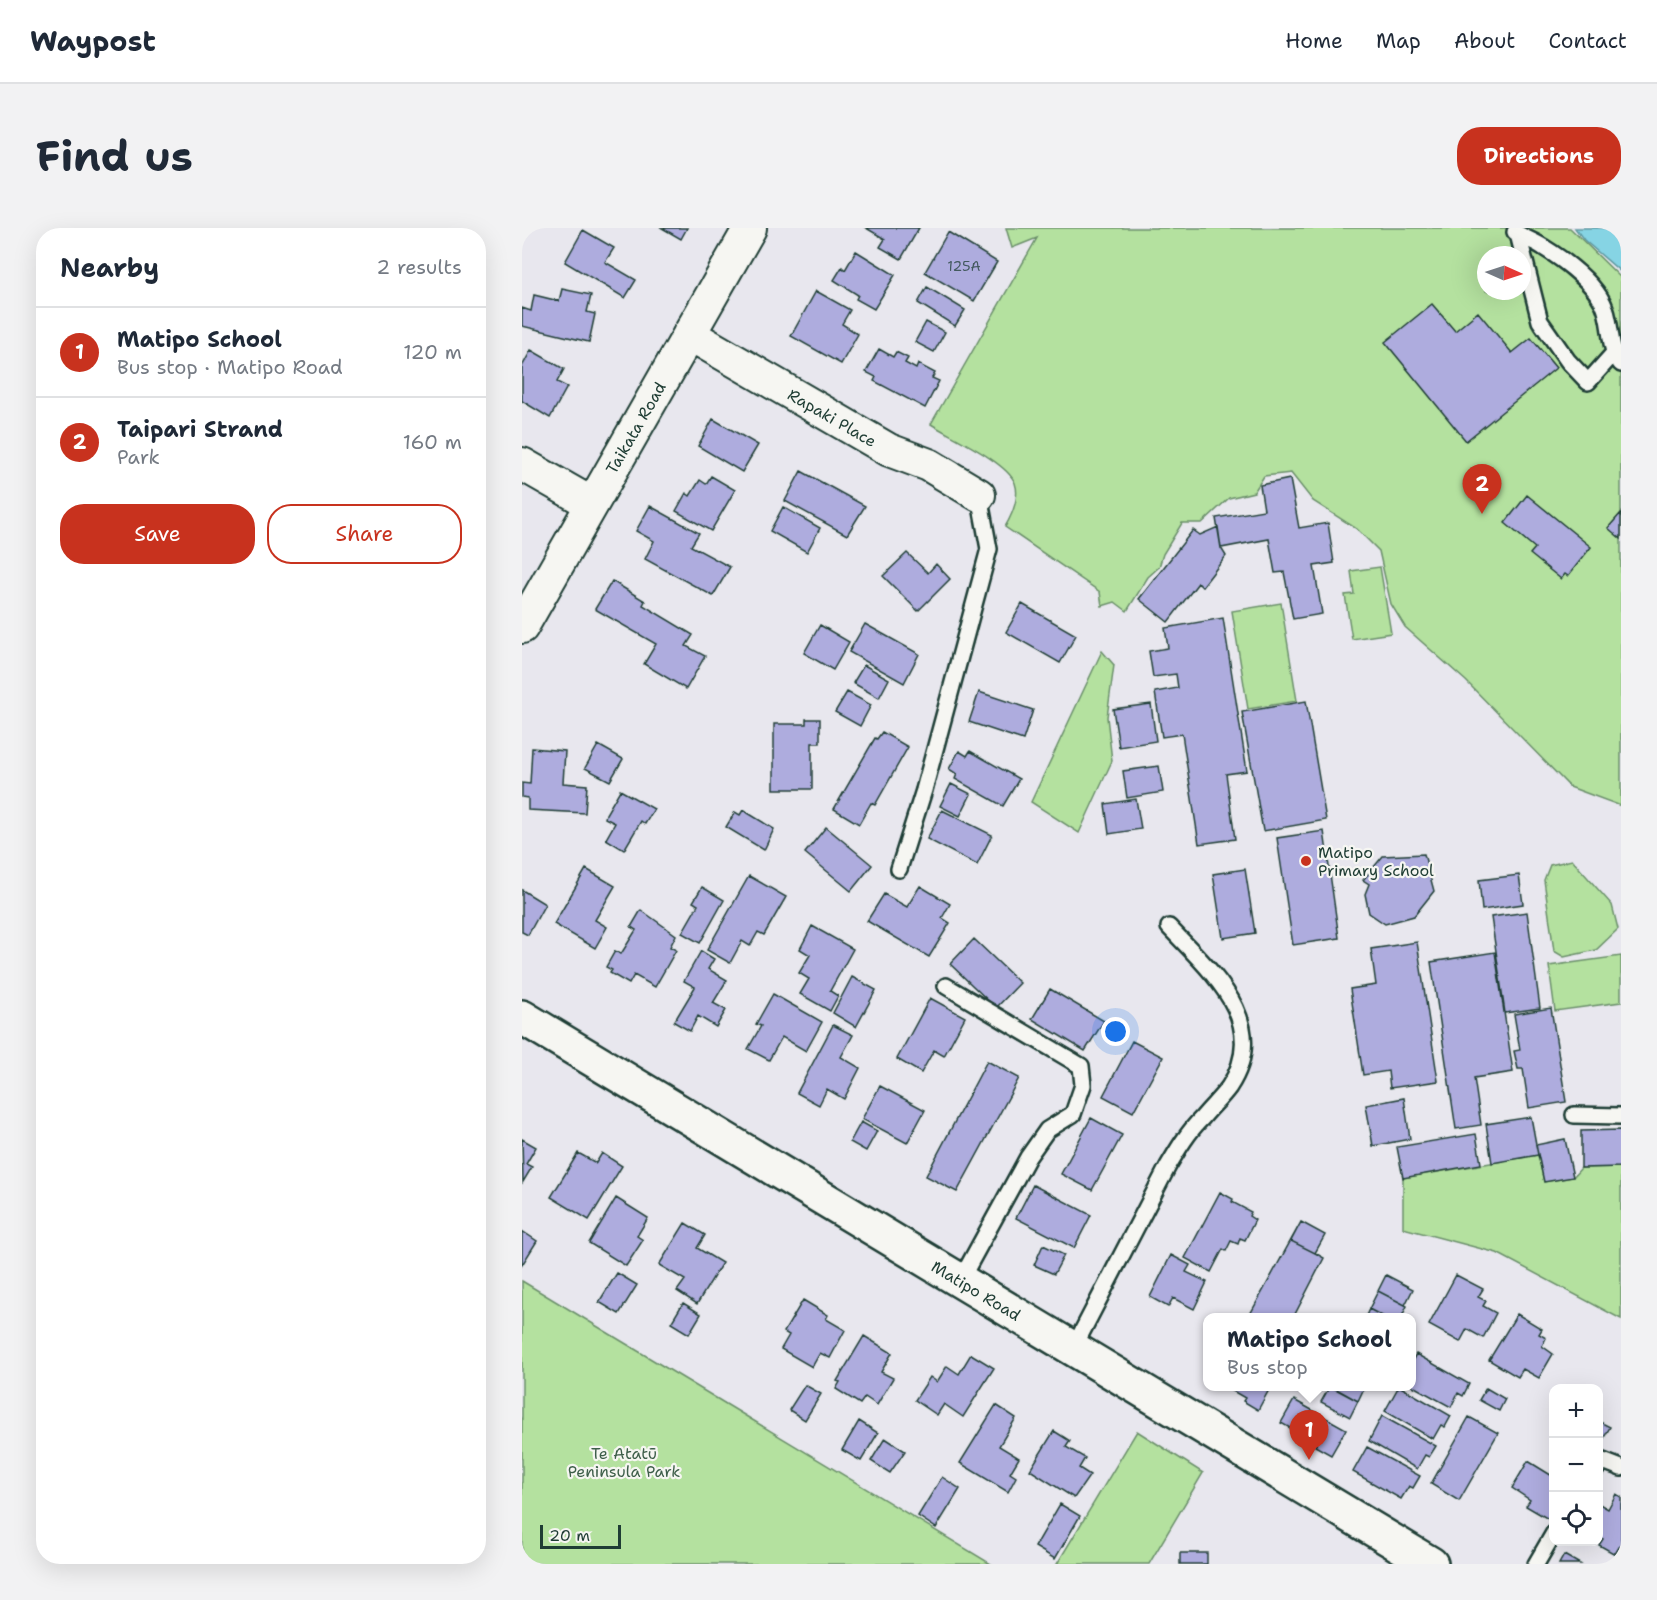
<!DOCTYPE html>
<html lang="en">
<head>
<meta charset="utf-8">
<style>
  body { margin:0; font-family:"Shantell Sans",sans-serif; background:#f2f2f3; color:#1f2937 }
  .controls { position:absolute; right:18px; bottom:18px; display:grid; overflow:hidden; border-radius:12px; box-shadow:0 6px 24px #0002 }
  .controls button { width:54px; height:54px; display:grid; place-items:center; padding:0; border:0; border-bottom:2px solid #e0e1e3; background:#fff; color:#1f2937; font:30px sans-serif }
  .compass { position:absolute; left:955px; top:18px; width:54px; height:54px; border-radius:50%; background:#fff; box-shadow:0 6px 24px #0002; rotate:93deg }
  .scale { position:absolute; left:18px; bottom:15px; width:81px; box-sizing:border-box; padding-left:6px; border:3px solid #1f3d34; border-top:0; font-size:16px; line-height:21px; white-space:nowrap; color:#1f3d34; -webkit-text-stroke:4px #f6f6f2; paint-order:stroke }
  .you { position:absolute; left:594px; top:804px; width:21px; height:21px; margin:-15px; border:4px solid #fff; border-radius:50%; background:#1a73e8; box-shadow:0 0 0 9px #1a73e833 }
  .badge { display:grid; place-items:center; width:39px; height:39px; border-radius:50%; background:#c8321e; color:#fff; font-size:20px; font-weight:700 }
  .pin { position:absolute; translate:-50% -50px; filter:drop-shadow(0 2px 3px #0008) }
  .pin::after { content:''; position:absolute; top:32px; width:21px; height:18px; background:inherit; clip-path:polygon(0 0,100% 0,50% 100%) }
  .popup { position:absolute; left:681px; top:1085px; width:213px; height:78px; box-sizing:border-box; display:grid; place-content:center; border-radius:12px; background:#fff; filter:drop-shadow(0 2px 4px #0005); font-size:20px; white-space:nowrap; color:#747a83 }
  .popup b { font-size:22px; color:#1f2937 }
  .popup::after { content:''; position:absolute; left:50%; top:100%; margin-left:-12px; border:12px solid transparent; border-top-color:#fff }
  .list { margin:0; padding:0; list-style:none }
  h2 { display:flex; justify-content:space-between; align-items:center; height:78px; margin:0; padding:0 24px; font-size:26px }
  h2 small { font-size:20px; font-weight:400; color:#747a83 }
  .list li { display:grid; grid-template-columns:39px 1fr auto; gap:18px; align-items:center; box-sizing:border-box; height:90px; padding:0 24px; border-top:2px solid #e0e1e3 }
  .list b { display:block; font-size:22px; white-space:nowrap }
  .list p { margin:0; font-size:20px; white-space:nowrap; color:#747a83 }
  .list em { font-size:20px; font-style:normal; color:#747a83 }
  .actions { display:flex; gap:12px; padding:18px 24px }
  .actions a { flex:1; padding:14px 0; border:2px solid #c8321e; border-radius:24px; text-align:center; font-size:21px; color:#c8321e }
  .actions .main { background:#c8321e; color:#fff }
  .icon { flex:none; width:33px; height:33px; fill:none; stroke:currentColor; stroke-width:2; stroke-linecap:round; stroke-linejoin:round }
  .map { position:relative; flex:none; width:1099px; height:1336px; overflow:hidden; border-radius:24px }
  header { display:flex; align-items:center; gap:36px; box-sizing:border-box; height:84px; padding:0 30px; background:#fff; border-bottom:2px solid #e0e1e3 }
  header strong { font-size:28px }
  nav { display:flex; gap:33px; margin-inline-start:auto; font-size:21px }
  .intro { display:flex; align-items:center; justify-content:space-between; box-sizing:border-box; height:144px; padding:0 36px }
  h1 { margin:0; font-size:42px }
  .button { padding:15px 27px; border-radius:24px; background:#c8321e; color:#fff; font-size:21px; font-weight:700 }
  main { display:flex; gap:36px; padding:0 36px }
  aside { flex:1; background:#fff; border-radius:24px; box-shadow:0 6px 24px #0002 }
  .map>svg:first-child { display:block }
  .green { fill:#b4e19f; stroke:#6a8f6a; stroke-width:1.5; fill-rule:evenodd }
  .water { fill:#86d4e4; stroke:#5d989e; stroke-width:1.5 }
  .building { fill:#aeacde; stroke:#1f3d34; stroke-width:1.5 }
  .lines { fill:none; stroke-linecap:round; stroke-linejoin:round }
  .lane-casing { stroke:#1f3d34; stroke-width:20 }
  .street-casing { stroke:#1f3d34; stroke-width:36 }
  .secondary-casing { stroke:#1f3d34; stroke-width:38 }
  .lane { stroke:#f6f6f2; stroke-width:15 }
  .street { stroke:#f6f6f2; stroke-width:32 }
  .secondary { stroke:#f6f6f2; stroke-width:33 }
  .poi-dot { fill:#c8321e; stroke:#f6f6f2; stroke-width:2 }
  .labels { text-anchor:middle; dominant-baseline:central; stroke-width:4.5; stroke-linejoin:round; paint-order:stroke }
  .number-label { font-size:14px; fill:#43595e }
  .street-label { font-size:16px; fill:#1f3d34; stroke:#f6f6f2 }
  .poi-label { font-size:16px; fill:#1f3d34; stroke:#f6f6f2; text-anchor:start }
  .park-label { font-size:16px; fill:#3d5e49; stroke:#f6f6f2 }
</style>
</head>
<body>
<header>
<strong>Waypost</strong>
<nav><a>Home</a><a>Map</a><a>About</a><a>Contact</a></nav>
</header>
<div class="intro"><h1>Find us</h1><a class="button">Directions</a></div>
<main>
<aside>
<h2>Nearby<small>2 results</small></h2>
<ul class="list">
<li><span class="badge">1</span><div><b>Matipo School</b><p>Bus stop · Matipo Road</p></div><em>120 m</em></li>
<li><span class="badge">2</span><div><b>Taipari Strand</b><p>Park</p></div><em>160 m</em></li>
</ul>
<div class="actions"><a class="main">Save</a><a>Share</a></div>
</aside>
<div class="map">
<svg width="1099" height="1336" viewBox="0 0 1099 1336">
  <rect width="100%" height="100%" fill="#e8e7ee"/>
  <filter id="ink" filterUnits="userSpaceOnUse"><feTurbulence type="fractalNoise" baseFrequency=".0167" numOctaves="2"/><feDisplacementMap in="SourceGraphic" scale="12" xChannelSelector="R" yChannelSelector="G"/><feConvolveMatrix kernelMatrix="1 2 1 2 8 2 1 2 1" color-interpolation-filters="sRGB"/></filter>
  <g filter="url(#ink)">
    <path class="green" d="M484,0h564l51,50v528l-51,-19 -104,-106 -61,-54 -14,-23 -12,-53 -22,-22 -44,-28 -22,-28 -27,3 -10,16 -25,6 -27,25h-20l-19,31 -4,13 -11,10 -21,34 -12,-9 -13,4 -2,-14 -95,-65c7,-12 15,-30 10,-44 -8,-21 -65,-47 -84,-59l106,-186 -25,10zM964,27h36v36h-36z
      M858,339l11,66 -39,6 -7,-44 9,-1 -3,-23z
      M759,375l16,98 -49,8 -16,-98z
      M580,423l12,14 -7,52 5,44 -33,72 -48,-31z
      M1050,632l40,45 6,24 -22,21 -32,7 -10,-6 -10,-71 6,-15z
      M1099,728v46l-66,9 -6,-45z
      M1016,927l6,27 29,-5 8,-9 40,-1v152l-124,-66 -94,-25v-50z
      M0,1053l469,283h-469z
      M615,1203l66,42 -54,91h-92z"/>
    <path class="water" d="M1053,0h46v44l-37,-32z"/>
    <path class="building" d="M140,0h25l-6,11z
      M344,0h53l-18,31 -21,-12 5,-8z
      M61,2l31,18 -9,14 31,18 -11,18 -60,-36z
      M426,4l49,30 -23,39 -49,-29z
      M334,23l39,24 -21,34 -18,-10 2,-4 -24,-15 8,-13 3,3z
      M405,59l38,23 -10,16 -37,-23z
      M40,61l29,6 -4,17 8,2 -6,28 -67,-16v-18l9,3 3,-16 25,6z
      M294,63l34,19 -8,14 16,10 -17,30 -50,-28z
      M910,76l23,27 23,-19 34,41 19,-15 25,30 -90,73 -81,-99z
      M404,94l19,10 -11,20 -19,-10z
      M357,121l14,8 3,-5 12,6 -3,5 11,6 2,-5 17,9 -3,5 7,3 -14,27 -51,-27 2,-4 -10,-5z
      M9,122l33,19 -7,13 10,5 -17,31 -28,-17v-34z
      M191,191l45,26 -16,27 -44,-26z
      M279,243l64,35 -18,29 -62,-34z
      M189,248l24,14 -24,41 -35,-20 10,-18 4,3 10,-16 6,4z
      M768,251l9,49 29,-5 6,40 -20,3 8,48 -29,5 -9,-47 -9,1 -6,-34 -48,9 -5,-30 48,-8 -4,-25z
      M1005,267l64,52 -23,29 -3,-2 -4,5 -31,-25 5,-6 -30,-25z
      M128,278l49,27 -8,13 39,21 -17,29 -68,-37 9,-18 -18,-10z
      M261,279l37,21 -13,24 -37,-21z
      M1099,285v26l-13,-11z
      M696,299l3,21 5,8 -24,31 -4,-4 -30,39 -29,-23 54,-69 7,5z
      M385,325l21,20 8,-9 14,15 -32,32 -35,-35z
      M90,353l33,20 -2,4 50,30 -7,11 19,10 -19,33 -42,-25 12,-20 -61,-35z
      M500,376l54,31 -16,28 -54,-31z
      M701,390l24,153 -21,3 9,65 -36,5 -17,-110 -20,3 -7,-45 23,-4 -2,-14 -23,3 -4,-26 19,-3 -3,-20z
      M343,396l54,30 -15,29 -55,-31z
      M298,397l29,17 -16,28 -29,-17z
      M342,437l25,14 -10,19 -26,-15z
      M325,464l24,13 -11,21 -25,-14z
      M457,464l54,18 -10,30 -54,-18z
      M784,473l20,119 -63,11 -21,-119z
      M629,476l5,37 -37,6 -6,-38z
      M284,491h14v24h-8v46h-38v-65h32z
      M360,504l26,15 -33,58 -4,-2 -12,21 -25,-15 41,-71 2,1z
      M76,517l25,14 -13,22 -25,-13z
      M10,520l33,3 -2,32 24,2 -2,28 -57,-3v-12l-6,-1v-14l8,1z
      M437,523l8,5 3,-5 49,28 -16,27 -48,-27 2,-5 -8,-5z
      M637,538l4,26 -36,6 -4,-27z
      M429,556l20,10 -11,22 -20,-10z
      M98,562l34,19 -9,15 -4,-3 -17,29 -18,-11 9,-16 -10,-5 1,-4z
      M614,571l5,30 -32,5 -4,-30z
      M221,582l31,19 -10,21 -38,-23 9,-15 5,3z
      M420,582l50,25 -15,30 -50,-26z
      M304,599l46,38 -21,26 -46,-38z
      M802,603l15,107 -46,7 -16,-107z
      M902,626l10,37 -20,25 -29,8 -16,-11 -4,-19 4,-10 -6,-4 20,-24z
      M64,641l29,17 -20,34 12,7 -12,21 -41,-24z
      M723,641l10,64 -32,5 -10,-64z
      M997,647l4,29 -41,6 -3,-30z
      M227,648l37,21 -22,38 -6,-3 -8,14 -8,-5 -12,22 -23,-13z
      M398,658l30,18 -8,14 8,5 -21,34 -62,-36 17,-27 23,13z
      M180,659l22,13 -24,43 -18,-10 16,-28 -5,-3z
      M0,662l23,14 -17,31 -6,-3z
      M119,682l35,25 -6,12 6,3 -21,37 -21,-12 -5,9 -19,-11 2,-3 -6,-3 9,-16 6,3 15,-24 -5,-3z
      M1005,684l13,96 -35,5 -14,-96z
      M290,698l41,23 -23,42 8,5 -8,15 -30,-17 9,-15 -10,-6 11,-18 -10,-6z
      M452,711l46,44 -24,25 -46,-44z
      M895,714l21,139 -48,7 -2,-17 -25,4 -13,-86 26,-4 -5,-36z
      M179,723l13,8 -6,10 19,11 -14,23 13,7 -10,17 -18,-11 -8,15 -16,-9 21,-35 -11,-6z
      M973,724l18,120 -39,6 7,47 -25,4 -25,-167z
      M330,749l24,13 -20,37 -23,-14z
      M528,761l54,32 -19,30 -53,-32z
      M251,766l49,28 -16,29 -24,-14 -13,23 -21,-11 13,-23 -5,-2z
      M408,770l35,19 -21,39 -10,-6 -13,23 -24,-14z
      M1029,780l15,94 -37,6 -6,-39h-5l-4,-18 6,-1 -6,-36z
      M311,797l20,10 -12,22 19,11 -16,31 -17,-10 -8,16 -22,-12z
      M610,813l31,16 -30,55 -30,-16z
      M465,833l32,17 -62,114 -31,-16z
      M358,858l45,24 -18,33 -45,-24z
      M882,870l6,41 -37,7 -7,-41z
      M1009,889l7,38 -46,8 -6,-39z
      M569,890l31,17 -30,55 -31,-16z
      M339,894l16,9 -11,20 -16,-9z
      M1099,902v37l-40,1v-37z
      M954,906l5,30 -78,14 -6,-31z
      M0,911l14,8 -10,17 6,3 -9,15z
      M1043,911l8,38 -29,5 -8,-37z
      M56,925l18,10 6,-10 20,13 -33,54 -38,-23z
      M511,957l58,30 -17,33 -58,-30z
      M698,964l13,7 -1,3 19,10 -2,4 6,4 -10,20 -5,-2 -2,6 -7,-3 -5,10 -3,-2 -12,23 -26,-14z
      M94,970l32,20 -11,18 6,4 -17,26 -37,-23z
      M779,994l24,13 -10,18 -24,-12z
      M779,994l24,13 -10,18 9,5 -31,60h-45z
      M163,995l20,12 -8,13 25,15 -25,41 -20,-13 8,-11 -26,-15z
      M0,1003l15,10 -15,24z
      M521,1017l21,10 -10,19 -20,-9z
      M649,1027l19,10 -4,7 21,10 -13,27 -21,-11 -5,9 -18,-10z
      M95,1045l20,12 -18,29 -20,-12z
      M864,1047l27,14 -8,16 -27,-14z
      M934,1047l27,14 -5,8 8,4 -3,5 13,7 -13,25 -16,-9 -7,13 -31,-17z
      M856,1063l29,15 -6,12h-15l-17,-9z
      M281,1072l25,15 -2,4 19,11 -15,28 -10,-5 -8,14 -31,-18 8,-14 -5,-3z
      M161,1075l18,11 -12,20 -18,-11z
      M847,1081l17,9h-21z
      M995,1086l25,15 -3,5 7,4 -4,8 11,8 -14,24 -16,-9 -5,8 -29,-17z
      M342,1108l28,17 -11,19 12,6 -16,27 -12,-8 -5,7 -24,-15 4,-7 -3,-1z
      M449,1126l23,14 -31,49 -19,-13 -7,11 -22,-15 15,-23 7,5 10,-16 12,8z
      M894,1126l53,30 -6,12 -5,-3 -7,14 -40,-22v-22z
      M283,1157l16,9 -16,26 -16,-10z
      M702,1158h47l-13,24 -15,-9 2,-3z
      M808,1158l28,15 -8,16 -29,-15z
      M809,1158h34l-7,15z
      M877,1158l52,30 -6,11 -4,-2 -8,14 -48,-28z
      M964,1160l19,11 -6,12 -20,-11z
      M772,1172l52,29 -15,26 -16,-9 2,-3 -36,-20z
      M474,1177l20,13 -17,28 20,12 -9,15 6,4 -8,15 -48,-29z
      M860,1188l54,30 -7,11 -4,-2 -8,14 -48,-28z
      M947,1189l29,16 -39,68 -28,-17z
      M337,1193l19,12 -17,28 -19,-11z
      M1076,1193l12,6 -12,21z
      M532,1203l16,10 -4,6 19,11 -6,10 11,7 -16,23 -44,-28z
      M363,1210l20,13 -15,22 -19,-12z
      M845,1219l53,29 -7,12 -4,-2 -8,13 -48,-27z
      M1006,1233l26,16v38l-4,5 -24,-14 4,-6 -18,-12z
      M420,1249l18,12 -24,39 -18,-12z
      M1094,1266l5,3v47l-6,10 -16,-9 4,-6 -5,-3v-33l10,6z
      M538,1276l20,12 -25,43 -20,-12z
      M658,1325h27v11h-27z
      M1042,1327l16,9h-21z"/>
    <g class="lines">
      <g class="lane-casing">
        <path id="lane" d="M993,4c9,6 19,9 28,15 21,13 49,34 60,56 10,20 4,44 18,61
          M996,6l22,87 28,40 20,21 25,-28
          M377,641l25,-79 65,-241 -10,-54
          M424,758l135,80 2,19 -10,29 -26,16 -19,27 -68,124
          M1052,887l47,1
          M551,1121l95,-183c10,-17 20,-34 34,-48 9,-11 19,-20 27,-31 43,-65 -19,-116 -60,-160
          M1076,1239l5,-6 18,7
          M1014,1336l18,-31"/>
      </g>
      <g class="street-casing">
        <path id="street" d="M167,106l200,116 40,15 50,30
          M0,236l70,40
          M0,399l228,-399"/>
      </g>
      <g class="secondary-casing">
        <path id="secondary" d="M0,789l909,547"/>
      </g>
      <use href="#lane" class="lane"/>
      <use href="#street" class="street"/>
      <use href="#secondary" class="secondary"/>
    </g>
  </g>
  <circle class="poi-dot" cx="784" cy="633" r="6"/>
  <g class="labels">
    <g class="number-label">
      <text x="442" y="38">125A</text>
    </g>
    <g class="street-label">
      <text transform="translate(310 190) rotate(30)">Rapaki Place</text>
      <text transform="translate(114 200) rotate(-60)">Taikata Road</text>
      <text transform="translate(454 1063) rotate(31)">Matipo Road</text>
    </g>
    <g class="poi-label">
      <text x="796" y="624">Matipo<tspan x="796" dy="18">Primary School</tspan></text>
    </g>
    <g class="park-label">
      <text x="102" y="1225">Te Atatū<tspan x="102" dy="18">Peninsula Park</tspan></text>
    </g>
  </g>
</svg>
<div class="controls">
<button>+</button>
<button>−</button>
<button><svg class="icon" aria-label="locate" viewBox="0 0 24 24"><circle cx="12" cy="12" r="6"/><path d="M12 2v4M12 18v4M2 12h4M18 12h4"/></svg></button>
</div>
<svg class="compass" viewBox="-18 -18 36 36"><path d="M0-13l5 13h-10z" fill="#e53935"/><path d="M0 13l5-13h-10z" fill="#747a83"/></svg>
<div class="scale">20 m</div>
<div class="you"></div>
<div class="pin badge" style="left:787px;top:1232px">1</div>
<div class="popup"><b>Matipo School</b>Bus stop</div>
<div class="pin badge" style="left:960px;top:286px">2</div>
</div>
</main>
</body>
</html>
